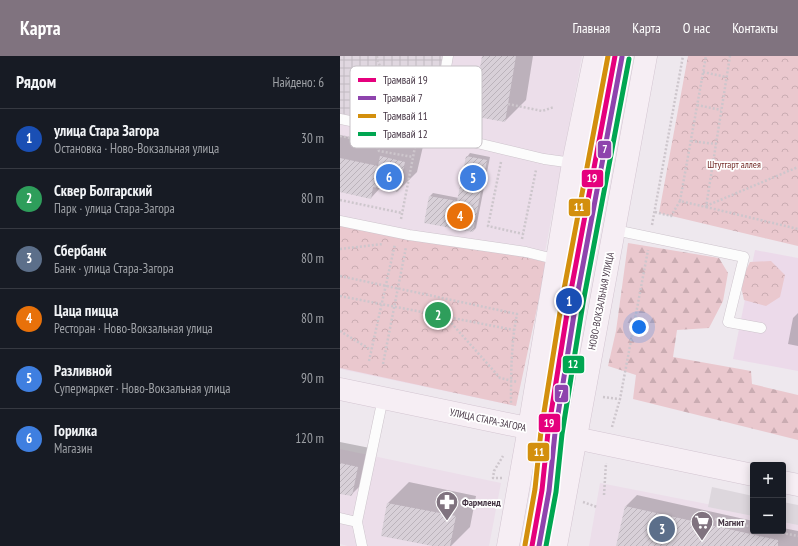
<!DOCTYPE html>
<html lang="ru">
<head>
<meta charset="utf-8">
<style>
  body { margin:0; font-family:"PT Sans Narrow",sans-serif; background:#20242c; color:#f1f3f6 }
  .controls { position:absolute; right:12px; bottom:12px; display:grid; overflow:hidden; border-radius:4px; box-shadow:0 2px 10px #0003 }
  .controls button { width:36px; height:36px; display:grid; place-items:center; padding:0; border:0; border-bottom:1px solid #363941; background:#171b24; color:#f1f3f6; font:20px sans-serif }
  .you { position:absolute; left:299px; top:271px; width:14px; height:14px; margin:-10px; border:3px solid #fff; border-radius:50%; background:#1a73e8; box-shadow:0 0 0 6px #1a73e833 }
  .badge { display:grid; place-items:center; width:26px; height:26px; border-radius:50%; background:#80737f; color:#fff; font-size:13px; font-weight:700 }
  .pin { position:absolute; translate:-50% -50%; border:2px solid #fff; box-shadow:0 1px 4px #0006 }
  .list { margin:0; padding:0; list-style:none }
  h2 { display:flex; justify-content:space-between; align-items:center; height:52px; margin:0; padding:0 16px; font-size:17px }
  h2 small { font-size:13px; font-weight:400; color:#9ea1a6 }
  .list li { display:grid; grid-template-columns:26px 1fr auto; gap:12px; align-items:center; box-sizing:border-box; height:60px; padding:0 16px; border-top:1px solid #363941 }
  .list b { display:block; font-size:15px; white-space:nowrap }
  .list p { margin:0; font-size:13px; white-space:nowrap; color:#9ea1a6 }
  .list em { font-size:13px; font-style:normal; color:#9ea1a6 }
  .map { position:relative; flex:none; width:458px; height:490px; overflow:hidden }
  header { display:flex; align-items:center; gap:24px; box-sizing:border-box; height:56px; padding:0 20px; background:#80737f; color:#fff }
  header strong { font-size:19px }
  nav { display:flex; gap:22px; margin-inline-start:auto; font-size:14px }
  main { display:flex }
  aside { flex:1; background:#171b24 }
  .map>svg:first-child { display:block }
  .residential { fill:#ecdeea }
  .industrial { fill:url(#industrial-grid) }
  .education { fill:#ecdaea }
  .forest { fill:url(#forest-firs) }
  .park { fill:url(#park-crowns) }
  .parking { fill:#ddd7dd }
  .shadow { fill:#0003 }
  .building { fill:url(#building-hatch) }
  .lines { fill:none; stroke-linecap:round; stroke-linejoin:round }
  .lane-casing { stroke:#cdc4cc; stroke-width:11 }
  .secondary-casing { stroke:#d3c5d1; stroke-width:23 }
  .path { stroke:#cdc6cc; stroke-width:2.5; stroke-dasharray:2 2; stroke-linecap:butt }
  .lane { stroke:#fcfcfc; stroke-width:10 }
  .secondary { stroke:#f6eef4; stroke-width:22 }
  .tram-1-casing { stroke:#fff; stroke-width:8 }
  .tram-2-casing { stroke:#fff; stroke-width:8 }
  .tram-3-casing { stroke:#fff; stroke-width:8 }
  .tram-4-casing { stroke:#fff; stroke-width:8 }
  .tram-1 { stroke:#e5007d; stroke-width:5 }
  .tram-2 { stroke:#8e44ad; stroke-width:5 }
  .tram-3 { stroke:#d38f0d; stroke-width:5 }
  .tram-4 { stroke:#00a651; stroke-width:5 }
  .labels { text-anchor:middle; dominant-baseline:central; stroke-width:3.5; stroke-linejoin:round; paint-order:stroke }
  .park-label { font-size:10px; fill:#742c29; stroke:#fff }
  .street-label { font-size:10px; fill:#443443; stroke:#fff }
  .poi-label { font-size:10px; font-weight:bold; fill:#443443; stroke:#fff; text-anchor:start }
  .key { fill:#fff; stroke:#c7c2c7; stroke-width:1 }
  .key-label { font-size:11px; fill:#443443 }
  .line-badge { stroke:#fff; stroke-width:1.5 }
  .badge-label { font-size:11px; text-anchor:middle; font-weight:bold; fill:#fff }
</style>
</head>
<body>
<header>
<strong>Карта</strong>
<nav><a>Главная</a><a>Карта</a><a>О нас</a><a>Контакты</a></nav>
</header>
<main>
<aside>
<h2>Рядом<small>Найдено: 6</small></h2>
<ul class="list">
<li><span class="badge" style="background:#1a4fb4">1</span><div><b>улица Стара Загора</b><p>Остановка · Ново-Вокзальная улица</p></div><em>30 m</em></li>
<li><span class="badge" style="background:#2e9e5b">2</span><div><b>Сквер Болгарский</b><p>Парк · улица Стара-Загора</p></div><em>80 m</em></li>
<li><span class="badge" style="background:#5c6f8a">3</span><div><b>Сбербанк</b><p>Банк · улица Стара-Загора</p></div><em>80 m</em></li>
<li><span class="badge" style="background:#e8710a">4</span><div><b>Цаца пицца</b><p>Ресторан · Ново-Вокзальная улица</p></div><em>80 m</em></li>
<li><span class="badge" style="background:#3f7fe0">5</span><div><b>Разливной</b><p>Супермаркет · Ново-Вокзальная улица</p></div><em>90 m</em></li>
<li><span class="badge" style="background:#3f7fe0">6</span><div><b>Горилка</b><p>Магазин</p></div><em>120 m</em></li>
</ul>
</aside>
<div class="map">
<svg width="458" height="490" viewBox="0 0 458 490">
  <defs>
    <pattern id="industrial-grid" width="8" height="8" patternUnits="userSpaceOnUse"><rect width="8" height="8" fill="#e0d7e0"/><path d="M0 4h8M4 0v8" fill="none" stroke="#c1b9c1"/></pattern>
    <pattern id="forest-firs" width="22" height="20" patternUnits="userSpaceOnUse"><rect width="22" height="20" fill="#eac8ce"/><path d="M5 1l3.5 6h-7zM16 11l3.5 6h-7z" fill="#caacb2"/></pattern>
    <pattern id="park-crowns" width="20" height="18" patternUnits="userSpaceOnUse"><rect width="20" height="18" fill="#eac8ce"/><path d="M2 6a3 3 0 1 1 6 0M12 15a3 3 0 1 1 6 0" fill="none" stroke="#caacb2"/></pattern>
    <pattern id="building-hatch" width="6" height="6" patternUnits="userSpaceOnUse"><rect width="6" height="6" fill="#d8d0d8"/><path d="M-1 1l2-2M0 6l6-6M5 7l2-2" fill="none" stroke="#bbb3bb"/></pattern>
  </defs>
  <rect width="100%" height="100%" fill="#eee8ee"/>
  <path class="residential" d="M0,0h242l-66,350 -176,-37z
    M0,393l161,34 -12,63h-141l-8,-2z
    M260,427l153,30v18h30v-12l15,3v24h-209z"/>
  <path class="industrial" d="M0,0h108l-14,80 -94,-17z"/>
  <path class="education" d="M415,194l43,8v113l-65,-12z"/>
  <path class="forest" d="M288,187l91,15 9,15 -5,28 -14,27 -32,2 -4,27 78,14 1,13 46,11v45l-165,-41 3,-24 -28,-9 8,-35z"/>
  <path class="park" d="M348,0h110v190l-139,-33z
    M0,163l207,43 -31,144 -176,-38z
    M431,205l14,14 -5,22 -14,9 -22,-6 -4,-18 10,-20z"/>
  <path class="parking" d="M372,431l41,9v20l-45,-9z
    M443,446l15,3v20l-15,-3z"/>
  <path class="shadow" d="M143,0h50l-7,44 -21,21z
    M0,79l52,11 9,-9 23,5 -7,30 -19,19 -17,-4 -10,11 -31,-7z
    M130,97l20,4 -14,71 -3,3 -43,-35 3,-3 26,5 8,-41z
    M458,257v33l-10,-2 5,-26z
    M0,386l35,7 -6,28 -18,18 -11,-2z
    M69,426l67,14 -6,31 -19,19h-13l-50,-43z
    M297,439l116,26v10h30v-3l15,3v15h-181l9,-40z"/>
  <path class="building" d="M142,0h34l-11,66 -33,-6z
    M40,100l25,6 -7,30 -25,-5 -2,12 -31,-7v-34l38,8z
    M126,100l21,4 -14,72 -49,-9 5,-27 28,5z
    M0,407l18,4 -6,29 -12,-2z
    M47,447l69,13 -6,30h-17l-52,-10z
    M285,450l153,34v6h-162z"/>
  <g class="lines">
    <g class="lane-casing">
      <path id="lane" d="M0,63l77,16 17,1 22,2 88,21 29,4
        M94,80l14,-80
        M0,165l69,14 117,17 32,8
        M275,174l129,27 -16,65 33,6
        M0,462l17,4
        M22,490l-5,-24 26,-124"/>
    </g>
    <g class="secondary-casing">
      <path id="secondary" d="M0,333l413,86
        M443,426l15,3
        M168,490l21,-118 44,-265 22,-107
        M216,490c30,-163 61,-326 90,-490"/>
    </g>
    <path class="path" d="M37,0c0,7 4,11 8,16 9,15 13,31 17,47
      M363,16l23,5
      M168,48l34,7 12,-4
      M357,49l24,5
      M0,80l36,7 3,8 34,6
      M351,85l25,3
      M161,106l-13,64 35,8
      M0,144l62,13
      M340,145l26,-145
      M366,150l92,-39
      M366,151l92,22
      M315,156l16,4 9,-15 26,6 24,-151
      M61,163l14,-72
      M312,169l31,-169
      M182,183l14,-69
      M0,193l43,-5
      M0,220l177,38c-6,29 -6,61 -6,91
      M0,240l174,34
      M106,261l54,61 17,4
      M0,275l31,19
      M29,305l26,-117
      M43,308l23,-117
      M214,333l12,2
      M263,341l17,2
      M272,371l8,-28 28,-149
      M162,422h-9l1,-7 9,-15
      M264,439l2,-32
      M243,446l14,5
      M375,463l38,8
      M442,477l16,3"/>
    <use href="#lane" class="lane"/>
    <use href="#secondary" class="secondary"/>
    <g class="tram-1-casing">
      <path id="tram-1" d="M192,490l10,-56 6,-58 21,-131 46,-245"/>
    </g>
    <g class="tram-2-casing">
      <path id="tram-2" d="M199,490l10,-55 6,-58 21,-131 46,-245"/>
    </g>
    <g class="tram-3-casing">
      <path id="tram-3" d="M185,489l10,-56 6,-58 21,-131 46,-244"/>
    </g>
    <g class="tram-4-casing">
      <path id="tram-4" d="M206,490l10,-54 6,-58 21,-131 46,-244"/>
    </g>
    <use href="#tram-1" class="tram-1"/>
    <use href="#tram-2" class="tram-2"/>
    <use href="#tram-3" class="tram-3"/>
    <use href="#tram-4" class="tram-4"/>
  </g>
  <defs>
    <g id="pharmacy-pin" transform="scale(1.15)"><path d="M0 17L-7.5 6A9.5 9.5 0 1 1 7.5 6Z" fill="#80737f" stroke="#fff"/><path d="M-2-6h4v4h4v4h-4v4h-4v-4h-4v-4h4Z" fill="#fff"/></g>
    <g id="supermarket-pin" transform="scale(1.15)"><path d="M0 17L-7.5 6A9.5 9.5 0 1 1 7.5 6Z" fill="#80737f" stroke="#fff"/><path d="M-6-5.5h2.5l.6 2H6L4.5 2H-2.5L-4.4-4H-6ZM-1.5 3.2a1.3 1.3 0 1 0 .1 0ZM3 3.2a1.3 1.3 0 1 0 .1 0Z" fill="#fff"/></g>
  </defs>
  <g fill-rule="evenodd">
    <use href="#pharmacy-pin" x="107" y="446"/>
    <use href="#supermarket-pin" x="362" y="466"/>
  </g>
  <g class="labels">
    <g class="park-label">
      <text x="394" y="108">Штутгарт аллея</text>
    </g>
    <g class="street-label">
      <text transform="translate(261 245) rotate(-79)">НОВО-ВОКЗАЛЬНАЯ УЛИЦА</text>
      <text transform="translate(148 364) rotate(12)">УЛИЦА СТАРА-ЗАГОРА</text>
    </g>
    <g class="poi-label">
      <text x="122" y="446">Фармленд</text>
      <text x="378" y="466">Магнит</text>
    </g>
  </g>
  <rect x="10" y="10" width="132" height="82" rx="6" class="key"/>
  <rect x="18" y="22" width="18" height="4" fill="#e5007d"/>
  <rect x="18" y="40" width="18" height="4" fill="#8e44ad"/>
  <rect x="18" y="58" width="18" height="4" fill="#d38f0d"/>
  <rect x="18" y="76" width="18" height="4" fill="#00a651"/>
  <g class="key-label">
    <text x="43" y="28">Трамвай 19</text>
    <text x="43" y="46">Трамвай 7</text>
    <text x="43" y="64">Трамвай 11</text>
    <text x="43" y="82">Трамвай 12</text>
  </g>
  <g class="line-badge">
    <rect x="257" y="84" width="15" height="19" rx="4" fill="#8e44ad"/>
    <rect x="241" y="113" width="23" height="19" rx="4" fill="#e5007d"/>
    <rect x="228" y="142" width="23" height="19" rx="4" fill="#d38f0d"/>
    <rect x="222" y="299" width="23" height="19" rx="4" fill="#00a651"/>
    <rect x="214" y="328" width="15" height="19" rx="4" fill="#8e44ad"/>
    <rect x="198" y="357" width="23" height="20" rx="4" fill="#e5007d"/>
    <rect x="187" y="386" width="23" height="20" rx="4" fill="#d38f0d"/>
  </g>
  <g class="badge-label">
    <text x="265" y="97">7</text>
    <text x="252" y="126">19</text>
    <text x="239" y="155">11</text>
    <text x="233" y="312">12</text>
    <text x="221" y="342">7</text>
    <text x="209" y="371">19</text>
    <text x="199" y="400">11</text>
  </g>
</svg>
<div class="controls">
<button>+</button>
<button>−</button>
</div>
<div class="you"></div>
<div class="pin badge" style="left:229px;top:245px;background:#1a4fb4">1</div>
<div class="pin badge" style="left:98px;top:259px;background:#2e9e5b">2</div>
<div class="pin badge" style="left:322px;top:473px;background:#5c6f8a">3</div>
<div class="pin badge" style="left:120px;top:160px;background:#e8710a">4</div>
<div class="pin badge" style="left:133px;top:122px;background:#3f7fe0">5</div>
<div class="pin badge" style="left:49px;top:121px;background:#3f7fe0">6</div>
</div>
</main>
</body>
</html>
